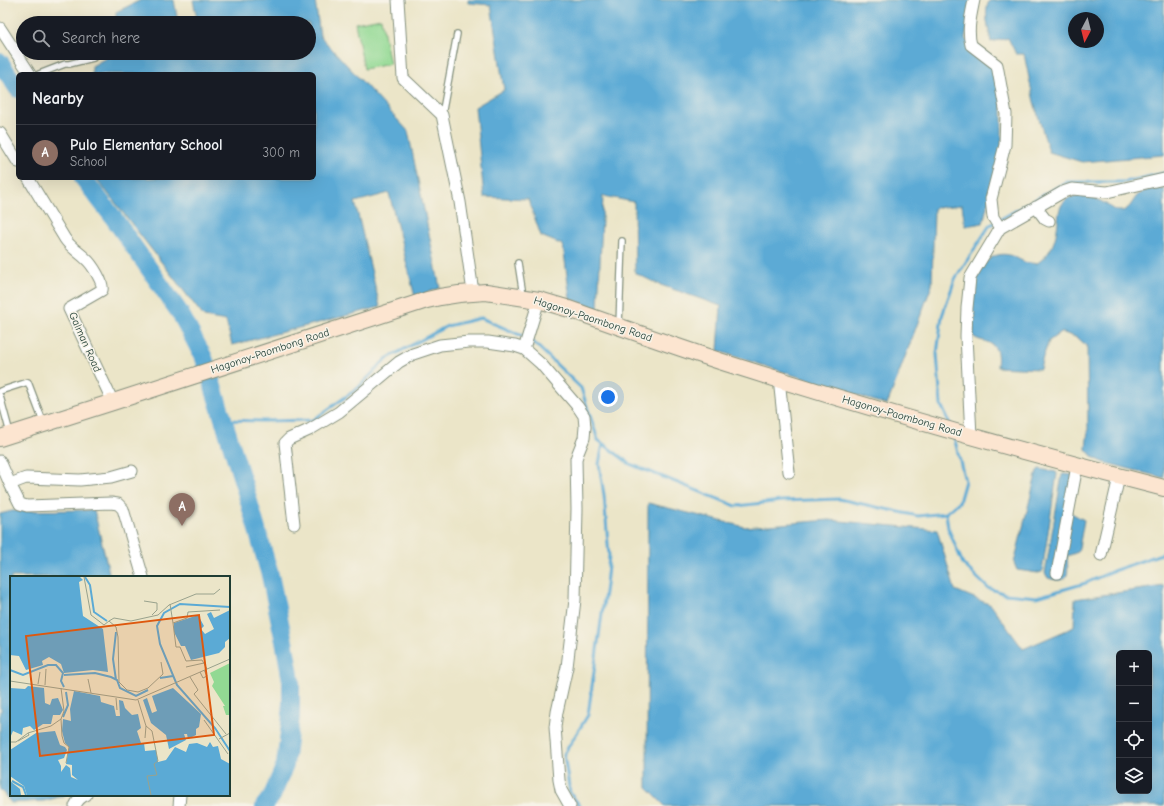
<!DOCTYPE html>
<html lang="en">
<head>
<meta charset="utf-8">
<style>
  body { margin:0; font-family:"Comic Neue",sans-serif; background:#20242c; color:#f1f3f6 }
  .controls { position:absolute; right:12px; bottom:12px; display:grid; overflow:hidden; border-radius:6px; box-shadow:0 4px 16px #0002 }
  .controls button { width:36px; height:36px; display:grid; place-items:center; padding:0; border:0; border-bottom:1px solid #363941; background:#171b24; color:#f1f3f6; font:20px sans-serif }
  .compass { position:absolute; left:1068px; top:12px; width:36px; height:36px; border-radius:50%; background:#171b24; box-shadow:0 4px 16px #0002; rotate:187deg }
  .you { position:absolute; left:608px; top:397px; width:14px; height:14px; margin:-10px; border:3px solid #fff; border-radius:50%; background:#1a73e8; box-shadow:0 0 0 6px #1a73e833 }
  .badge { display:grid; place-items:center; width:26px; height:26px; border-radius:50%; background:#1a73e8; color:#fff; font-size:13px; font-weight:700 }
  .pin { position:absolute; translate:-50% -33px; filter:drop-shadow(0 1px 2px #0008) }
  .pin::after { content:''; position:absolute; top:21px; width:14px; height:12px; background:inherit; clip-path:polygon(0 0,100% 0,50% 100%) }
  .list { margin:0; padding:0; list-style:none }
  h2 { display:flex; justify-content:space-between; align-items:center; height:52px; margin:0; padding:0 16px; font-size:17px }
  h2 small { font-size:13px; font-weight:400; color:#9ea1a6 }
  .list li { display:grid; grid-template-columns:26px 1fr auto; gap:12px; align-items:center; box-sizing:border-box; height:56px; padding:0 16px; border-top:1px solid #363941 }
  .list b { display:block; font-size:15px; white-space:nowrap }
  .list p { margin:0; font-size:13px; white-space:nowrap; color:#9ea1a6 }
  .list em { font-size:13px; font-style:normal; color:#9ea1a6 }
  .icon { flex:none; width:22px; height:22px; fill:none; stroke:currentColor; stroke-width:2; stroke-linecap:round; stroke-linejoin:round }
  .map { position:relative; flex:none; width:1164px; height:806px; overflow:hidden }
  .search { position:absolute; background:#171b24; box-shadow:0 4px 16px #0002; left:16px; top:16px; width:300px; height:44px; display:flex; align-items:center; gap:10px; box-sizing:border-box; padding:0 14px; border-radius:22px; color:#9ea1a6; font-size:15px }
  .panel { position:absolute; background:#171b24; box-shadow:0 4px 16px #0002; left:16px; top:72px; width:300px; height:108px; border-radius:6px }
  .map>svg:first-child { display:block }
  .green { fill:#92d993; stroke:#588b64 }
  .water { fill:#5baad5; stroke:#3d7484; fill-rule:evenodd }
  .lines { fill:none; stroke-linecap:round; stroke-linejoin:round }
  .stream { stroke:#5baad5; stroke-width:3 }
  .river { stroke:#5baad5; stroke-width:18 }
  .lane-casing { stroke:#85917e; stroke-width:8 }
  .street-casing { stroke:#85917e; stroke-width:13 }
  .secondary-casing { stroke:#85917e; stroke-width:18 }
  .lane { stroke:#fff; stroke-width:5.5 }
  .street { stroke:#fff; stroke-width:11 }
  .secondary { stroke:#fce5d0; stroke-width:16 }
  .labels { text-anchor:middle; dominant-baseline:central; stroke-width:3; stroke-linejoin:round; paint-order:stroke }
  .street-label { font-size:11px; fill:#1f3d34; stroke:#f7f3e8 }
  .inset-river { fill:none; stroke:#5baad5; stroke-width:2 }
  .inset-road { fill:none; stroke:#99a28d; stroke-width:1 }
  .view { fill:#de580e; fill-opacity:0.15; stroke:#de580e; stroke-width:2 }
  .inset-edge { fill:none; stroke:#1f3d34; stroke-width:2 }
</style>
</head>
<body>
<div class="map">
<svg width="1164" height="806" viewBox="0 0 1164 806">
  <rect width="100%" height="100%" fill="#f7f3e8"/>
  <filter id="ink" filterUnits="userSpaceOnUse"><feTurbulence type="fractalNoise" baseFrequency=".025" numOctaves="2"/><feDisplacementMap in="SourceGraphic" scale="8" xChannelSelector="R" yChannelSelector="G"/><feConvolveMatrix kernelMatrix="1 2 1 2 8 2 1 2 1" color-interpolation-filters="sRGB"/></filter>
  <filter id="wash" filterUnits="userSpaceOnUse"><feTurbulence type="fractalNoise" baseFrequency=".012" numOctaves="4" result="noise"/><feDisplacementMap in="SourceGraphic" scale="16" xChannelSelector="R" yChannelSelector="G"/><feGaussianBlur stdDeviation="0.9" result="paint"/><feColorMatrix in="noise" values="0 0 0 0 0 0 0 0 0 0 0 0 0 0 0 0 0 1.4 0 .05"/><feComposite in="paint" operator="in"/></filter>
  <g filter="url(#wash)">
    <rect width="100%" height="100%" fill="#ebe5c8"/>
    <path class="green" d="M381,18l9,46 -26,5 -9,-46z"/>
    <path class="water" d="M141,0h33l4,23h-62v-11z
      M193,0h122l5,36 88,95 32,157 -25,9 -26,-104 -34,9 25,105 -148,38 -6,-24 -22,-4 -108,-139h218v-104h-222v-8l23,-13h194v-30h-111z
      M468,0h504l-7,39 29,26 8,42v39l-19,77 -18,3 -3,-21 -28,3 -2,77 -45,120 -169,-54 3,-45 -63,-22 -23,-11 -1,-71 -31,-6 -5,113 -28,-10 -7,-54 -22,-9 -13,-37 -44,-2 -9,-90 29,-17 -13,-85 -23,-2z
      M1001,0h163v155l-82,7 -33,-10 -15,-50 -10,-48h-8l-8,-16 -17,4c-2,-13 -8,-29 -2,-41zM1074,18h24v24h-24z
      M1153,189h11v289l-61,-16 -10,-5 -7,-8 2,-20 -1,-83 -9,-8 -17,-6 -12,9 -6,16 -3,12 -43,-2c1,-12 2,-22 -13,-26 -4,-1 -8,-2 -11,-5 -8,-10 3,-61 10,-71 4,-4 9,-9 15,-10 11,-3 19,4 29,8 3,0 6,0 9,1 13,-8 19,-20 21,-35 2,-10 0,-22 9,-29 12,-9 28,-3 40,4 4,3 8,7 13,7 11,1 13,-11 20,-17 4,-3 9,-4 14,-5z
      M1039,469l17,3 1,2 -15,98 -4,1 -21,-3 -3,-7 23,-92z
      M1063,474l10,1 -2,38 13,7 -5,28 -1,4 -11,4c1,17 4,29 -19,22l-3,-5 17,-98z
      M648,503l97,24 84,-7 108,10 18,60 36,15 32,44 51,-22 1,-28 89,-13v220h-499l-18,-18zM1119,653h30v138h-30z
      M94,510l16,67h-99v218h56l-23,6 -33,2 -11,-14v-78l2,-1 -2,-3v-193l12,-3z"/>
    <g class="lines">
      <path class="stream" d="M999,220l67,-38h59l39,-9
        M530,339l51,49 17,52 32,24 106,42 46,-5 57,-2 79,17 28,-3 13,-11 6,-21 -11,-44
        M223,420l39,1 51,-1 45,-32 28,-29 61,-33 34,-8 44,19
        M950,424l-9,-19 -4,-51 5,-38 13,-37 35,-54 4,-2
        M946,513l2,15 15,36 25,24 17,6 32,3 49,-14 27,-12 51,-18
        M580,806l-10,-13 -6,-39 24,-39 18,-130 3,-29 -5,-61 -5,-31 4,-20"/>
      <path class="river" d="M0,62l18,27
        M83,178l30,39 67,96 24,45 43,137 23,80 15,71 6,35v35l-6,49 -13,31 -8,10"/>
    </g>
  </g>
  <g filter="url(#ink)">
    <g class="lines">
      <g class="lane-casing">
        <path id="lane" d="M39,74l26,-10h4l24,-6
          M442,115l15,-81
          M518,263l5,32
          M619,326l3,-85
          M0,391l28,-9 16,42
          M0,396l10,37"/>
      </g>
      <g class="street-casing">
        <path id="street" d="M398,0l5,78 39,37 18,87 13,90
          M974,0c-3,15 -7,30 -3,45l26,20 9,49 -1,31 -14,54 2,18 7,11
          M0,28l30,46
          M0,133l18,29
          M28,178l37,61c6,9 14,13 21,20 6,5 18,24 16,31l-33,19 44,93
          M1036,207l9,12 4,2
          M524,349l15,-49
          M779,379l10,93
          M971,436l-5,-100 1,-28 3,-30 30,-50 63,-36 9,-3 35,3 57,-13
          M0,461l10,23 10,20 7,2 84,-3 7,1 5,5 20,68
          M10,484l16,-6 54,2 31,-3 21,-6
          M294,524l-9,-81 4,-4 20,-9 30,-18 60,-50 14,-8 27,-9 29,-3h19l27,4 9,3 17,15 37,43 6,9 1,11 -1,11 -6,15 -2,6 1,50 -2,91 -8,67 -10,45 -2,15 4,53 2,10 9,16
          M1101,555l18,-78
          M1057,573l20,-107
          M75,806c2,-5 6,-9 11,-11
          M179,806l1,-11"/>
      </g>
      <g class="secondary-casing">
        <path id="secondary" d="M0,438l113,-36 314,-102 13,-3 19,-3 27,-2 53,8 27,8c55,19 110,39 166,57 143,45 287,86 432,123"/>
      </g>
      <use href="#lane" class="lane"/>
      <use href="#street" class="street"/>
      <use href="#secondary" class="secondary"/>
    </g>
  </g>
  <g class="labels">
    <g class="street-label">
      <text transform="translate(593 319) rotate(18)">Hagonoy-Paombong Road</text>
      <text transform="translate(85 342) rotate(66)">Galman Road</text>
      <text transform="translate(270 351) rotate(-18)">Hagonoy-Paombong Road</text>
      <text transform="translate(902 416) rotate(16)">Hagonoy-Paombong Road</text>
    </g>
  </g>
  <g transform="translate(10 576)">
    <rect width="220" height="220" fill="#ebe5c8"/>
    <path d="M220,87v52h-4l-3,-9h2l-13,-20 2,-4 -4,-9z" fill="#92d993"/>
    <path d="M0,1h70l3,3 -4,2 4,34 20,13 5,43 -15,-2 -29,3 -3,-9 -12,-7 -7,4 1,4 -17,5 -7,-14 -9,-1zM220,34v28l-5,4v5l-6,6 -28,7 -6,-14h-4l-7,-14v-9l24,-8 6,11 -3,3 4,5 9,-5 -7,-15 4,-2 3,6zM18,110l16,2 1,15 5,2 2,-6 6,-1 5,12 -3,5h-7l-2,9h-8l-9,6 -4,-4 -7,2 -1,7 -9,-4 -3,7v-50l15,1zM163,112l28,26 -2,13 -3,2v6l-8,4 -1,-5h-3l2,6 -17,9 -3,-14 -15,-12 -8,-23 4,-2 5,15 5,-2 -5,-15zM64,115l26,5 1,6 13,4 2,10h4l-1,-16 4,1 2,7 7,7 6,-1 3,14 -4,3 4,12h3l1,8 11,-1 2,12 8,-2 9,-13 11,5 3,-8 8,-1 10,4 3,-5 3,5 5,-1 3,13 9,5v31h-203l-3,-9 -14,-10v-26l26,-17 19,-2 5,14 5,2 2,3 -3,8 -6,2 3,6v6l5,-7 4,3 1,9 7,3 -6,-5v-10l-6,-1 3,-17 -4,-4 -3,-12 1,-12 8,2 -1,-12zM0,205l10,8 1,6h-11z" fill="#5baad5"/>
    <path class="inset-river" d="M75,1l5,8 4,27 13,9M220,31l-50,-3 -16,9 -7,13 3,18 17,41 38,43 15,23M106,56l-3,27 3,21M0,94l13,5 25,-10h8l7,8 -2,8 3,6M54,99l31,-2 16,4 6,3 3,8 16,8 12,-6M150,102l13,-2M53,141l5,-12 -2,-13M2,205l11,6 3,8"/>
    <path class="inset-road" d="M74,1l7,38 13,10 5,-4M134,25l13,2v7l-5,5M160,28l3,19 14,-5 1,-6 32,-2M163,47l3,24h4l6,14 16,-1 5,9M151,86l2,12 -15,14 -10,4 -11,-2 -8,-8 -1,-45 -2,-10 -7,-6 5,-3 17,3 27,-6 11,-10 27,-11h18l6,-5M176,91l18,-4M190,96l3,6 4,-2 -3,-6M180,101l8,13 -4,4 32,40M78,103l3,14M0,105l126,19 94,-41M28,108l2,-12M35,109l1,-16M106,122l1,12M128,124l8,26 6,5 6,30 -4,3 3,11 -10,1 4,19M51,143l1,17 2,7 5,4 -3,16M194,144l24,34M135,162l1,-12M209,163l11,-6M8,165l11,-6 -1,-2M0,166h6l12,-9 23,-7 10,-7 3,-8 -3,-23"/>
    <path class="view" d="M189,39l15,120 -174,21 -14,-120z"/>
    <rect width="220" height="220" class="inset-edge"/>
  </g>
</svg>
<div class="controls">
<button>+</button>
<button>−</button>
<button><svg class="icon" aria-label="locate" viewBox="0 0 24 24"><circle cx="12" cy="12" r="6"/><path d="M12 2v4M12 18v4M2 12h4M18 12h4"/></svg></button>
<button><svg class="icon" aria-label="layers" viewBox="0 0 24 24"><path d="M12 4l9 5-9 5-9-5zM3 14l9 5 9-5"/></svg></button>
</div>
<svg class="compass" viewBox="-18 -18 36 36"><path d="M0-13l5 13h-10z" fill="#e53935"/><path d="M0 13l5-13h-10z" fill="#9ea1a6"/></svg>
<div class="you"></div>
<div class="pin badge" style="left:182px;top:526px;background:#8d6e63">A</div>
<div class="search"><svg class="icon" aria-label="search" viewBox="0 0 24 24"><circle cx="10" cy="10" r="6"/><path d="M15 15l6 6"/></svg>Search here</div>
<section class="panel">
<h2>Nearby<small></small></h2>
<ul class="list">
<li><span class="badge" style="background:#8d6e63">A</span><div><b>Pulo Elementary School</b><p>School</p></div><em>300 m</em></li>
</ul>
</section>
</div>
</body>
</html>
